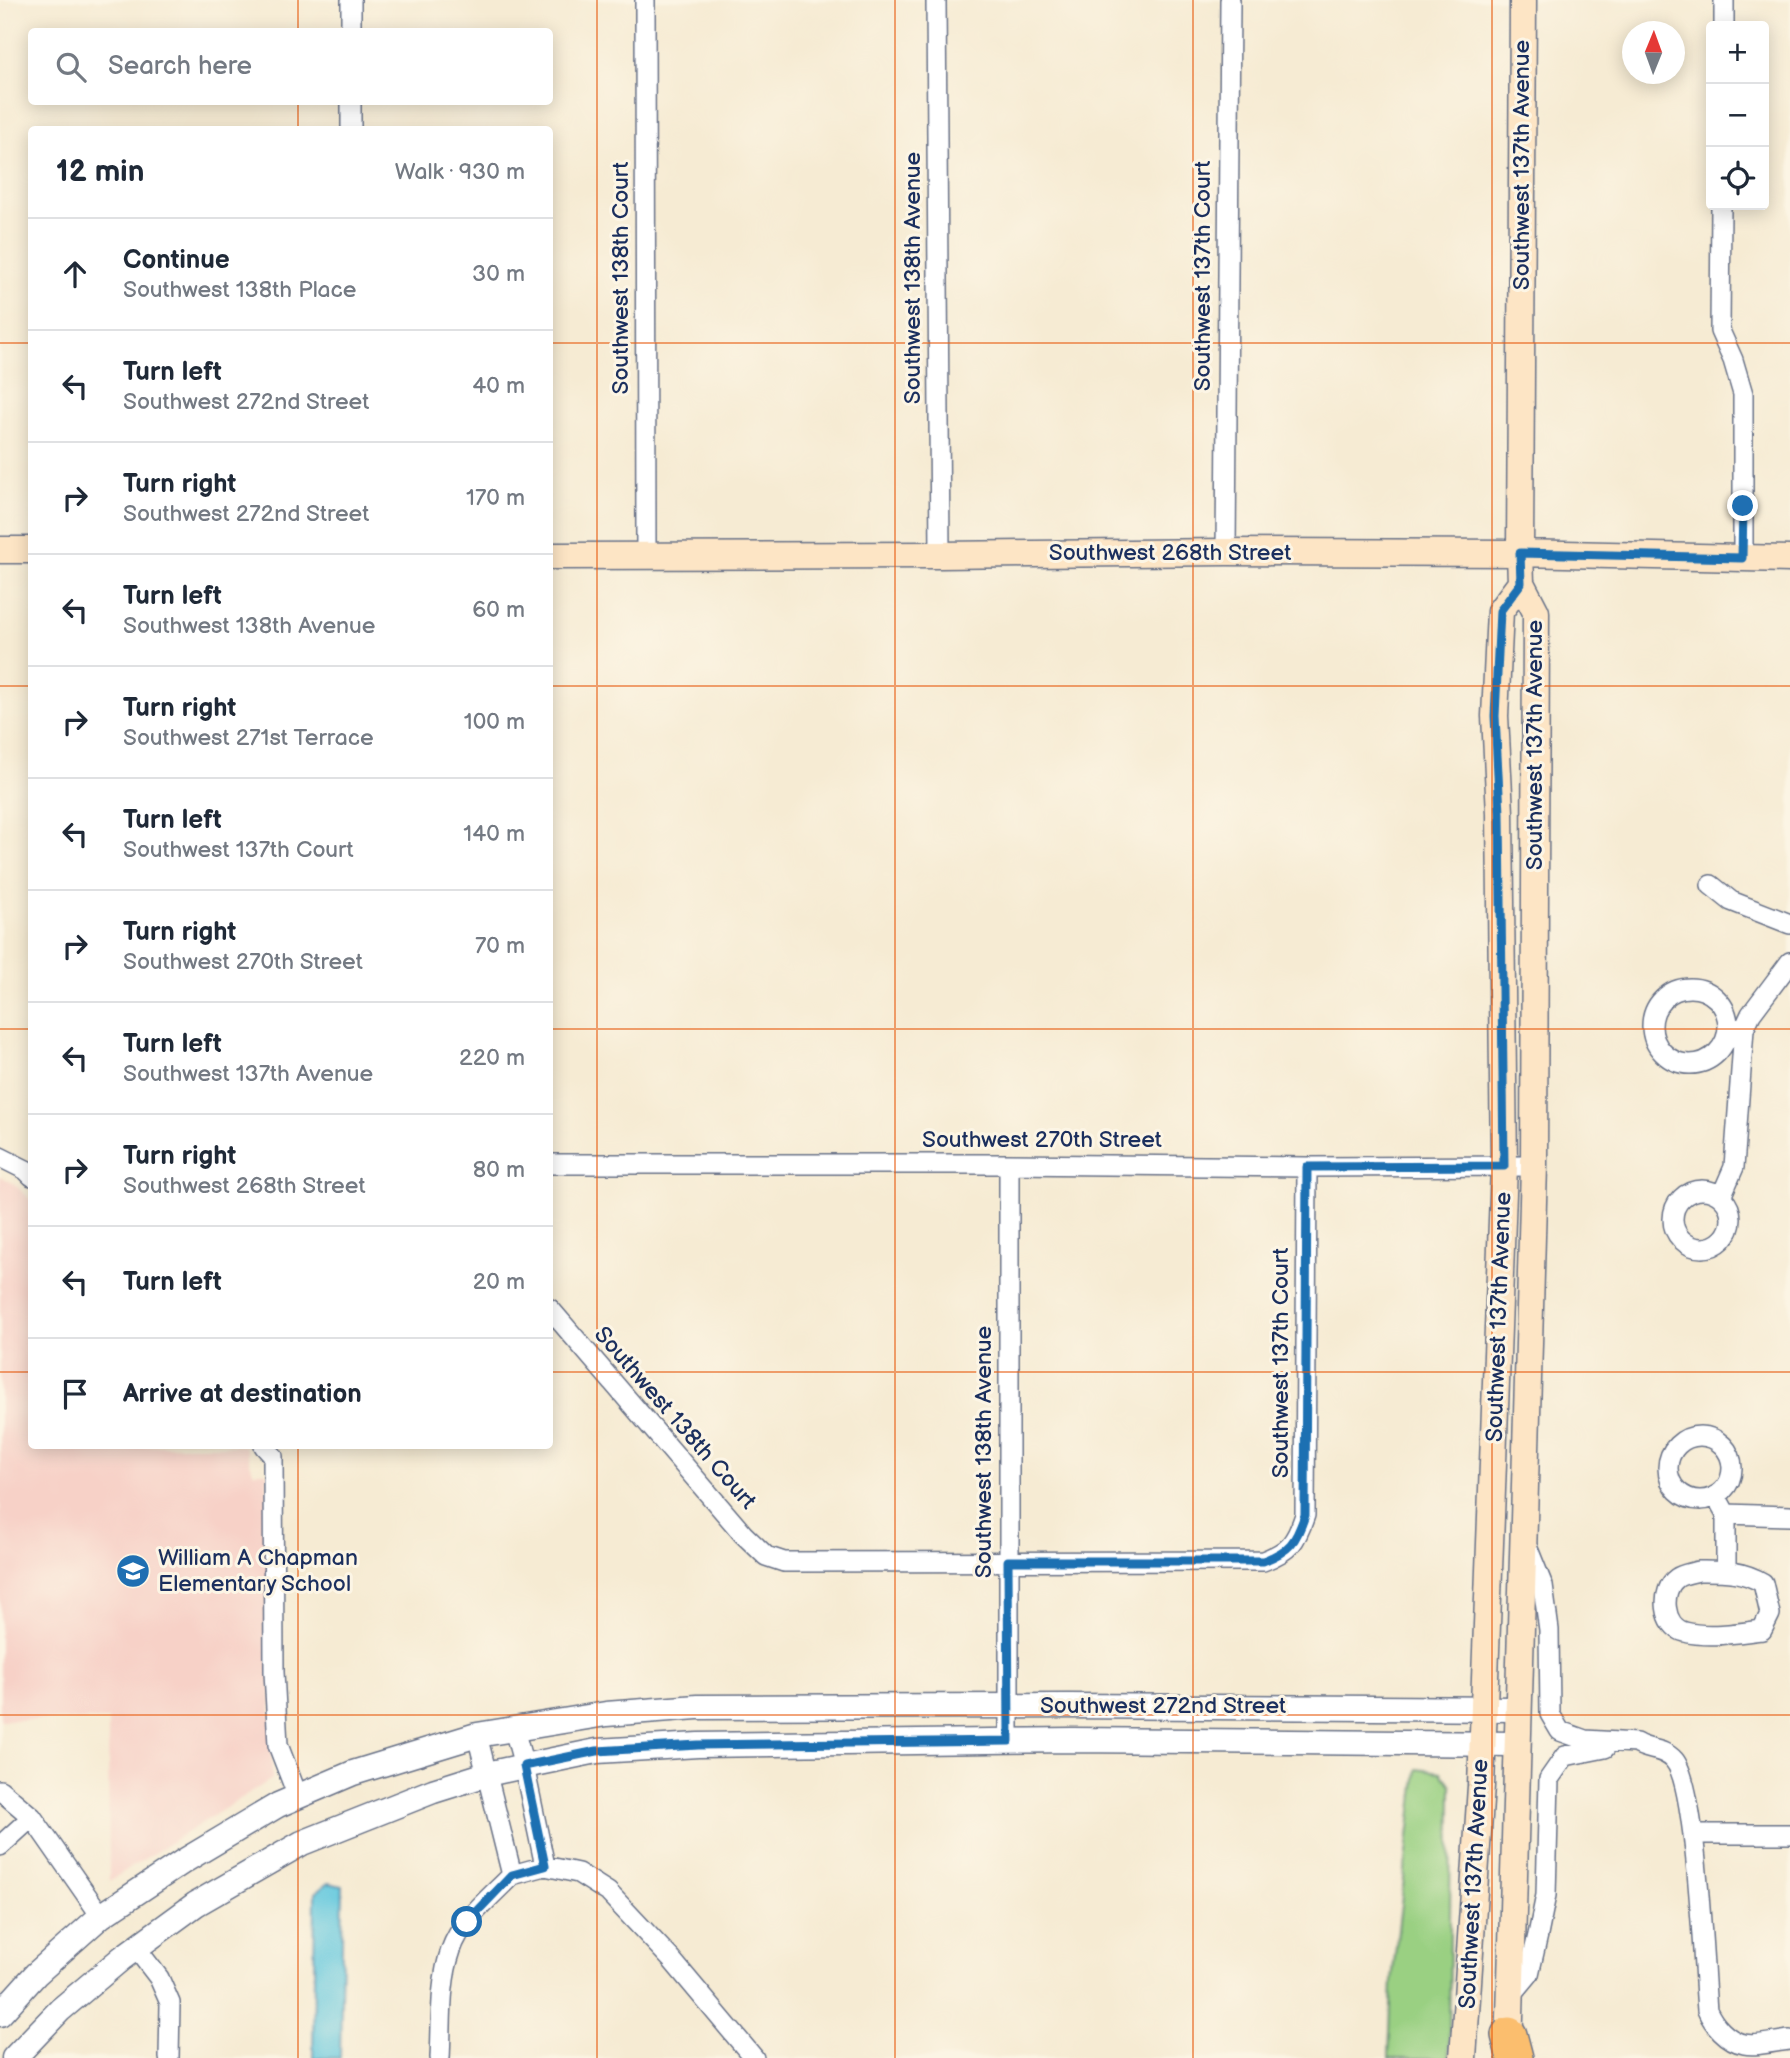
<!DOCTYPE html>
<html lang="en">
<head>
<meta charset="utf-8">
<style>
  body { margin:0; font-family:"Balsamiq Sans",sans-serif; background:#f2f2f3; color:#1f2937 }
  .controls { position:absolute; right:21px; top:21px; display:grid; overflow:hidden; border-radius:7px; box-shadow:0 4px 18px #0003 }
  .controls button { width:63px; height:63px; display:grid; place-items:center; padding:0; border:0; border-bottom:2px solid #e0e1e3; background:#fff; color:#1f2937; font:35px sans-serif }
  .compass { position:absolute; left:1622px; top:21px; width:63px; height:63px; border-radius:50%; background:#fff; box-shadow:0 4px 18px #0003; rotate:1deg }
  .stop { position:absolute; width:21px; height:21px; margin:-16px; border:5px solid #1f6fb2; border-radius:50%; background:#fff }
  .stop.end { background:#1f6fb2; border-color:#fff; box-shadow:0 2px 7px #0008 }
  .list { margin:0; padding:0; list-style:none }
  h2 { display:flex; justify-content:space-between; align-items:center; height:91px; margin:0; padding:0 28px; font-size:30px }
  h2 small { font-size:23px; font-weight:400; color:#747a83 }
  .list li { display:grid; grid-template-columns:46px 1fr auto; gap:21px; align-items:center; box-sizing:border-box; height:112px; padding:0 28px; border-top:2px solid #e0e1e3 }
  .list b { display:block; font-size:26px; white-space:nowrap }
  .list p { margin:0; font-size:23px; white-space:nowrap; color:#747a83 }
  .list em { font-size:23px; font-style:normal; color:#747a83 }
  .icon { flex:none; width:38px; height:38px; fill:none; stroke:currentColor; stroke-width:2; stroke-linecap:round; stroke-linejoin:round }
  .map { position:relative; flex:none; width:1790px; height:2058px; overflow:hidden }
  .search { position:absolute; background:#fff; box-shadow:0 4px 18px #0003; left:28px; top:28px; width:525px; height:77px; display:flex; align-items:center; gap:18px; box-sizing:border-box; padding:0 24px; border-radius:7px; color:#747a83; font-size:26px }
  .panel { position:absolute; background:#fff; box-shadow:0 4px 18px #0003; left:28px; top:126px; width:525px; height:1323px; border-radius:7px }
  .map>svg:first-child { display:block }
  .built { fill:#f7d1c7 }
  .green { fill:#9ad082; stroke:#5a8070; stroke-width:2 }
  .water { fill:#61c7de; stroke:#3e7b9e; stroke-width:2 }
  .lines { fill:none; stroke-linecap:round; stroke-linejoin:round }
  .minor-casing { stroke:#687187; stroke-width:22 }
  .tertiary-casing { stroke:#687187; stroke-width:27 }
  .secondary-casing { stroke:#687187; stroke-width:29 }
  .motorway-casing { stroke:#687187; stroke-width:38 }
  .minor { stroke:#fff; stroke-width:19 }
  .tertiary { stroke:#fff; stroke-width:24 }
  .secondary { stroke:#fde5c5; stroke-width:26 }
  .motorway { stroke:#fbbe6e; stroke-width:35 }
  .route { stroke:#1f6fb2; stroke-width:9 }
  .grid { fill:none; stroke:#e8590c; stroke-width:2; stroke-opacity:0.55 }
  .labels { text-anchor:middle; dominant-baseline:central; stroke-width:6; stroke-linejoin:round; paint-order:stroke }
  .street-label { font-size:23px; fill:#1b2f5e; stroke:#fcf5e5 }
  .poi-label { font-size:23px; fill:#1b2f5e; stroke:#fcf5e5; text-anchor:start }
</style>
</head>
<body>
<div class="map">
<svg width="1790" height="2058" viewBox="0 0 1790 2058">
  <rect width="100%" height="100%" fill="#fcf5e5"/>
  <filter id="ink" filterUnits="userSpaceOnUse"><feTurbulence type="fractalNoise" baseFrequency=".0143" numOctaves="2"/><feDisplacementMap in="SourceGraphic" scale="14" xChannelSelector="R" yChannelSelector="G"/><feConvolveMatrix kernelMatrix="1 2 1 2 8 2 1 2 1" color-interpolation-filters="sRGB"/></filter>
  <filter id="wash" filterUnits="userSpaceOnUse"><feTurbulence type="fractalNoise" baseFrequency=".00686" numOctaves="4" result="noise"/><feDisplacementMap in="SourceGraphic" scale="28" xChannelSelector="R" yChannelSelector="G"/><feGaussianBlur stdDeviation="1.57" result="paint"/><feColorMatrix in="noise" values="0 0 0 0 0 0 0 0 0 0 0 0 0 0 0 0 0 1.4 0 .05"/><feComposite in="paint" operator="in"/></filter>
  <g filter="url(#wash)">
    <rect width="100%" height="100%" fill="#f6ebd3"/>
    <path class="built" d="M0,1176l13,7 18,17 1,246h213l8,26h14l5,307 -163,102 -1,-161h-108z"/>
    <path class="green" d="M1417,1769l24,3 10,13 -2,273h-60l3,-78z"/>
    <path class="water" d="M328,1883l15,3 -3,172h-27l2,-165z"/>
  </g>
  <g filter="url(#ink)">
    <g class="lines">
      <g class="minor-casing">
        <path id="minor" d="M351,0v32
          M645,0l1,557
          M936,0l4,555
          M1724,0v26
          M351,102v28
          M1721,205l-1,126 13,29 10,34v164
          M1226,552l4,-552
          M1711,885l20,16 59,23
          M1652 1026a38 38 0 1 1 76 0a38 38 0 1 1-76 0Z
          M1733,1028l11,1 7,-15 39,-52
          M0,1157l26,13 6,6
          M550,1164h459l298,3 227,-1
          M1009,1164v577
          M1673 1219a29 29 0 1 1 58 0a29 29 0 1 1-58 0Z
          M1721,1197l13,-30 10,-138
          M550,1309l193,225 23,22 18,6 479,-1c27,-10 33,-19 42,-46l2,-348
          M1668 1468a32 32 0 1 1 64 0a32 32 0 1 1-64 0Z
          M264,1446l9,10 1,216 4,73 20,52
          M1716,1496l10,18v57
          M1726,1514l64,2
          M1526,1544l17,42 6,44 1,84 10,17 25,9 51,3c12,8 28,5 38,17 23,25 29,207 33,250 6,14 20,31 37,34 13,3 32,-3 46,-4
          M1698,1571c25,0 43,-1 65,12l7,31 -8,16c-22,3 -55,8 -77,2 -22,-5 -25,-42 -8,-54 5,-4 15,-5 21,-7z
          M514,1729l10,37 21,100
          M477,1735l35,140
          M0,1790l32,27 69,99
          M1694,1834h96
          M0,1846l32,-29
          M512,1875l33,-9 33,7 30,19 63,67 83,99
          M136,1948l23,30 11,25 -1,55
          M1509,1998l20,-24 9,-39 8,-40 3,-116 16,-23 40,-8
          M440,2058c2,-35 -1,-74 11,-108 10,-30 40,-53 61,-75"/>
      </g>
      <g class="tertiary-casing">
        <path id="tertiary" d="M0,2014l36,-40 65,-58 83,-55 94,-56 75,-32 124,-38 129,-21 91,-7 372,-1 450,3
          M14,2058l46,-48 62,-52 74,-54 106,-61 131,-52 54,-17 37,-8 73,-15 101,-6 374,-5 445,4"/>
      </g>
      <g class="secondary-casing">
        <path id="secondary" d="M0,550h32
          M550,556l390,-1 286,-3 294,1 270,6
          M1509,2052l25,-886 2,-554 -15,-29 -1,-30 3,-553
          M1463,2058l18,-272 23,-620 -4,-353 -5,-97 5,-105 21,-28"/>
      </g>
      <g class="motorway-casing">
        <path id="motorway" d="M1509,2035l6,23"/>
      </g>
      <use href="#minor" class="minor"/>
      <use href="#tertiary" class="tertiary"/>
      <use href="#secondary" class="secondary"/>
      <use href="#motorway" class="motorway"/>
    </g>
  </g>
  <g class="lines" filter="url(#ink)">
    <path class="route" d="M467,1922l45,-47 33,-9 -21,-100 73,-15 101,-6 311,-4 -1,-180h255c27,-10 33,-19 42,-46l2,-348 197,-1 -4,-353 -5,-97 5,-105 21,-28 -1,-30 222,5 1,-52"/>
  </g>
  <path class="grid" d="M298,0v32M597,0v2058M895,0v2058M1193,0v2058M1492,0v2058M298,102v28M0,343h32M550,343h1240M0,686h32M550,686h1240M0,1029h32M550,1029h1240M0,1372h32M550,1372h1240M298,1446v612M0,1715h1790"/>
  <defs>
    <g id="school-disc" transform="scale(1.75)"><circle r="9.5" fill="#1f6fb2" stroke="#fcf5e5"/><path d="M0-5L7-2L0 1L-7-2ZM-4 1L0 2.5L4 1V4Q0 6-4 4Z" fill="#fff"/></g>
  </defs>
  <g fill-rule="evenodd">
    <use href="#school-disc" x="133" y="1571"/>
  </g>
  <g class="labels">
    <g class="street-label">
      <text transform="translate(1522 165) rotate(-90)">Southwest 137th Avenue</text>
      <text transform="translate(1203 276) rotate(-90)">Southwest 137th Court</text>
      <text transform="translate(621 278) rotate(-90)">Southwest 138th Court</text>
      <text transform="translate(913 278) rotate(-90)">Southwest 138th Avenue</text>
      <text x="1170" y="553">Southwest 268th Street</text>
      <text transform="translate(1535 745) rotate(-90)">Southwest 137th Avenue</text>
      <text x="1042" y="1140">Southwest 270th Street</text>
      <text transform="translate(1499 1317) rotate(-88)">Southwest 137th Avenue</text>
      <text transform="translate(1281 1363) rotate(-90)">Southwest 137th Court</text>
      <text transform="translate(675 1418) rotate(49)">Southwest 138th Court</text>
      <text transform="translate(984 1452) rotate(-90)">Southwest 138th Avenue</text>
      <text x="1163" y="1706">Southwest 272nd Street</text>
      <text transform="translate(1474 1884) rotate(-87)">Southwest 137th Avenue</text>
    </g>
    <g class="poi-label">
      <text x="158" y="1558">William A Chapman<tspan x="158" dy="26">Elementary School</tspan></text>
    </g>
  </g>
</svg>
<div class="controls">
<button>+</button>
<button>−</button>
<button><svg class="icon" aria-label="locate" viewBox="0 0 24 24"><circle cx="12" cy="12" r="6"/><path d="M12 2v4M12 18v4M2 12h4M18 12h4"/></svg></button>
</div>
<svg class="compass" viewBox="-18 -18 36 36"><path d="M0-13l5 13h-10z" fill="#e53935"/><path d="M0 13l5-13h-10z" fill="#747a83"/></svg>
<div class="stop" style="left:467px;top:1922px"></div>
<div class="stop end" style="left:1743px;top:506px"></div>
<div class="search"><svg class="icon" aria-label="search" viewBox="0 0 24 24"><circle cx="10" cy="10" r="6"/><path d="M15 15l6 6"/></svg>Search here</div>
<section class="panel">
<h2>12 min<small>Walk · 930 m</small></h2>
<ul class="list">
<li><svg class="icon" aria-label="ahead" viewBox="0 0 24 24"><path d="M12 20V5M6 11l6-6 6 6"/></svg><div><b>Continue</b><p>Southwest 138th Place</p></div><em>30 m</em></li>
<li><svg class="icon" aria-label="left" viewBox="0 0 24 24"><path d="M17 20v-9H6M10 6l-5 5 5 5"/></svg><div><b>Turn left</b><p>Southwest 272nd Street</p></div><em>40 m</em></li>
<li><svg class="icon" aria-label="right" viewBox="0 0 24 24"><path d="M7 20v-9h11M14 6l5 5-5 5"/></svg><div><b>Turn right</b><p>Southwest 272nd Street</p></div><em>170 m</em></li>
<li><svg class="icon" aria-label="left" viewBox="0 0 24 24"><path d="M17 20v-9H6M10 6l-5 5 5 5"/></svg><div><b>Turn left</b><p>Southwest 138th Avenue</p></div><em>60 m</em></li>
<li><svg class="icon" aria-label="right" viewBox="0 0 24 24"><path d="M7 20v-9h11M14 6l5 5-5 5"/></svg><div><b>Turn right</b><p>Southwest 271st Terrace</p></div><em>100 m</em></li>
<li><svg class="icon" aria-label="left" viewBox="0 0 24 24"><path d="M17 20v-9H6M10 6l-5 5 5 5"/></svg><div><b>Turn left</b><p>Southwest 137th Court</p></div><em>140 m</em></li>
<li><svg class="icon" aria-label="right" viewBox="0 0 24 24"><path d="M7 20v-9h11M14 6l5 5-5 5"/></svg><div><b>Turn right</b><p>Southwest 270th Street</p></div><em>70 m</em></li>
<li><svg class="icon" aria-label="left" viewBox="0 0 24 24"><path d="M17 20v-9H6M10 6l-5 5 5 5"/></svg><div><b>Turn left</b><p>Southwest 137th Avenue</p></div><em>220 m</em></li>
<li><svg class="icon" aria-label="right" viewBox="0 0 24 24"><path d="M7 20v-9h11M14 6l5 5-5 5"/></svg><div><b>Turn right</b><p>Southwest 268th Street</p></div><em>80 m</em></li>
<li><svg class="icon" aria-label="left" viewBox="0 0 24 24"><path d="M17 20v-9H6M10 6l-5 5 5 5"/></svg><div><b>Turn left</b></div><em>20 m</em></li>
<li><svg class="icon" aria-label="arrive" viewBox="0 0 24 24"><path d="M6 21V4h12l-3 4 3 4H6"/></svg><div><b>Arrive at destination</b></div></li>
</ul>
</section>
</div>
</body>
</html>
